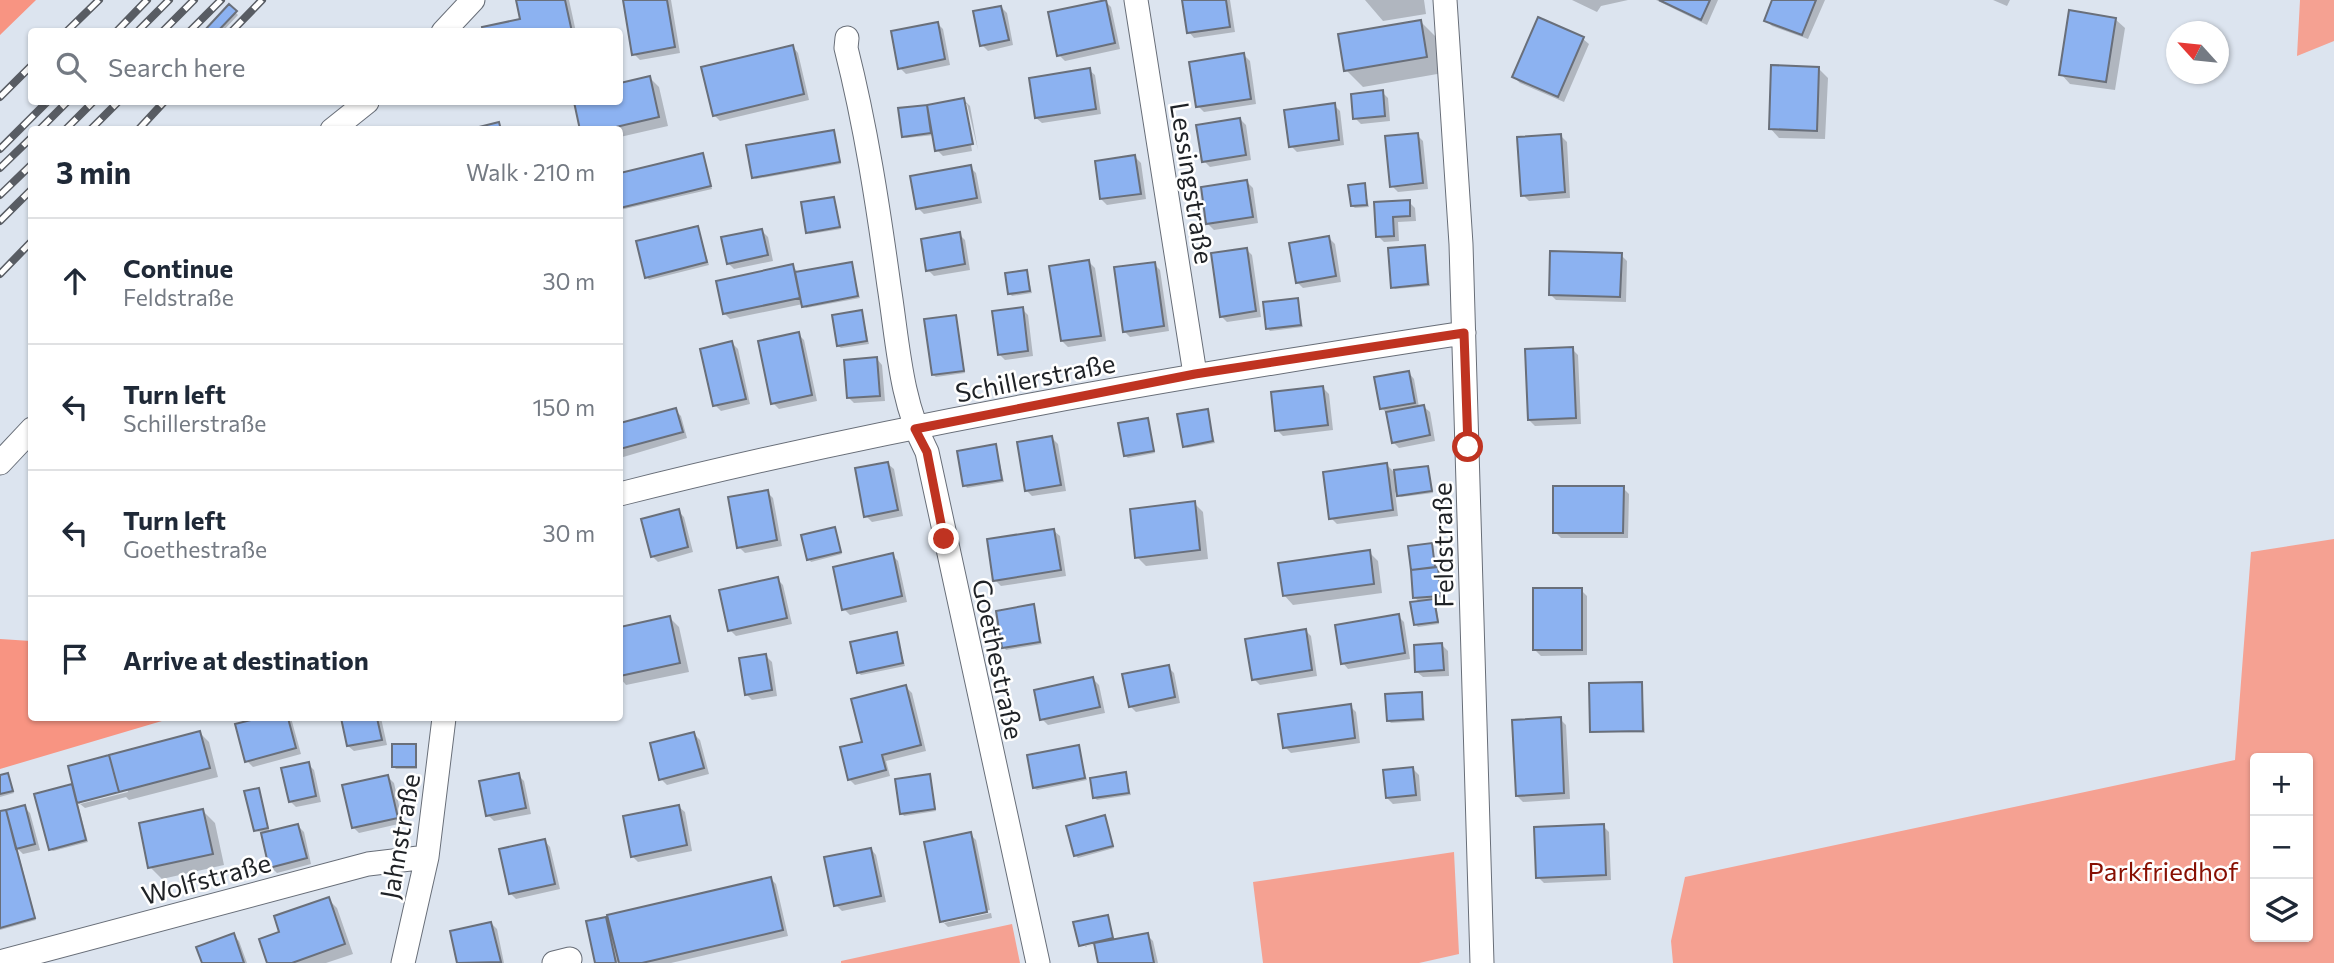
<!DOCTYPE html>
<html lang="en">
<head>
<meta charset="utf-8">
<style>
  body { margin:0; font-family:Commissioner,sans-serif; background:#f2f2f3; color:#1f2937 }
  .controls { position:absolute; right:21px; bottom:21px; display:grid; overflow:hidden; border-radius:7px; box-shadow:0 2px 5px #0004 }
  .controls button { width:63px; height:63px; display:grid; place-items:center; padding:0; border:0; border-bottom:2px solid #e0e1e3; background:#fff; color:#1f2937; font:35px sans-serif }
  .compass { position:absolute; left:2166px; top:21px; width:63px; height:63px; border-radius:50%; background:#fff; box-shadow:0 2px 5px #0004; rotate:297deg }
  .stop { position:absolute; width:21px; height:21px; margin:-16px; border:5px solid #bf3321; border-radius:50%; background:#fff }
  .stop.end { background:#bf3321; border-color:#fff; box-shadow:0 2px 7px #0008 }
  .list { margin:0; padding:0; list-style:none }
  h2 { display:flex; justify-content:space-between; align-items:center; height:91px; margin:0; padding:0 28px; font-size:30px }
  h2 small { font-size:23px; font-weight:400; color:#747a83 }
  .list li { display:grid; grid-template-columns:46px 1fr auto; gap:21px; align-items:center; box-sizing:border-box; height:126px; padding:0 28px; border-top:2px solid #e0e1e3 }
  .list b { display:block; font-size:26px; white-space:nowrap }
  .list p { margin:0; font-size:23px; white-space:nowrap; color:#747a83 }
  .list em { font-size:23px; font-style:normal; color:#747a83 }
  .icon { flex:none; width:38px; height:38px; fill:none; stroke:currentColor; stroke-width:2; stroke-linecap:round; stroke-linejoin:round }
  .map { position:relative; flex:none; width:2334px; height:963px; overflow:hidden }
  .search { position:absolute; background:#fff; box-shadow:0 2px 5px #0004; left:28px; top:28px; width:595px; height:77px; display:flex; align-items:center; gap:18px; box-sizing:border-box; padding:0 24px; border-radius:7px; color:#747a83; font-size:26px }
  .panel { position:absolute; background:#fff; box-shadow:0 2px 5px #0004; left:28px; top:126px; width:595px; height:595px; border-radius:7px }
  .map>svg:first-child { display:block }
  .green { fill:#f5a192; fill-rule:evenodd }
  .forest { fill:#f89482 }
  .shadow { fill:#0003 }
  .building { fill:#8cb2f1; stroke:#696f7a; stroke-width:2 }
  .lines { fill:none; stroke-linecap:round; stroke-linejoin:round }
  .minor-casing { stroke:#686e78; stroke-width:25 }
  .minor { stroke:#fff; stroke-width:23 }
  .rail-casing { stroke:#585c63; stroke-width:8 }
  .rail { stroke:#fff; stroke-width:5; stroke-dasharray:16; stroke-linecap:butt }
  .route { stroke:#bf3321; stroke-width:9 }
  .labels { text-anchor:middle; dominant-baseline:central; stroke-width:5; stroke-linejoin:round; paint-order:stroke }
  .street-label { font-size:26px; fill:#1f2226; stroke:#fff }
  .park-label { font-size:26px; fill:#870f02; stroke:#fff }
</style>
</head>
<body>
<div class="map">
<svg width="2334" height="963" viewBox="0 0 2334 963">
  <rect width="100%" height="100%" fill="#dce4ef"/>
  <path class="green" d="M2300,0h34v41l-37,15z
    M2334,539v424h-661l-2,-22 14,-64 550,-117 16,-208zM2255,758h53v179h-53z
    M1454,852l5,102 -40,9h-156l-10,-81z
    M1012,924l8,39h-179v-2z"/>
  <path class="forest" d="M0,0h36l-36,35z
    M0,639l31,2 1,77h140l-172,51z"/>
  <path class="shadow" d="M518,0h51l7,32h-91l37,-12z
    M628,0h43l9,53 -40,7 -6,-6z
    M1184,0h46l5,32 -41,6 -5,-6z
    M1365,0h59l2,14 -43,7z
    M1572,0h56l-27,6 -4,6z
    M1656,0h62l-11,25z
    M1774,0h51l-17,39 -36,-13 -6,-6z
    M1993,0h17l-3,6z
    M1105,1l6,6 9,42 -55,12 -6,-6z
    M229,6l9,9 -16,17h-17z
    M1001,7l6,6 6,32 -25,6 -6,-6z
    M1538,19l45,20 6,5 -25,58 -44,-19 -6,-6z
    M2115,19l10,9 -10,62 -45,-6 -9,-10z
    M1420,21l17,17 6,35 -80,14 -17,-17z
    M938,24l5,5 7,36 -44,9 -6,-6z
    M793,47l5,6 11,47 -89,21 -6,-6z
    M1244,55l6,6 6,43 -52,8 -6,-6z
    M1819,69l9,9 -3,61 -46,-1 -9,-10z
    M1089,70l6,5 6,39 -59,9 -6,-5z
    M650,78l9,9 9,39 -48,11v-7h-38l-6,-28h44v-18z
    M1382,92l6,6 2,23 -29,3 -6,-6z
    M964,100l6,6 8,44 -11,-46h-3l8,47 -29,5 -6,-6 -3,-15 -28,3 -2,-2 23,-30z
    M1334,105l6,6 4,34 -47,7 -6,-6z
    M1240,119l6,6 5,35 -41,7 -6,-6z
    M834,132l7,32 -85,15 -3,-2z
    M1417,135l6,6 5,48 -30,3 -6,-6z
    M1561,136l6,6 3,56 -41,3 -6,-6z
    M703,155l9,34 -92,21v-35z
    M1135,157l6,6 5,36 -39,6 -6,-6z
    M970,167l6,6 6,30 -58,11 -6,-6z
    M1247,182l6,6 5,35 -44,7 -6,-6z
    M1364,185l5,22 -14,1 -3,-2z
    M834,198l7,31 -31,5 -2,-2z
    M1409,202l6,6 1,13 -18,1 1,19 -15,1 -6,-6 -2,-32z
    M698,228l11,37 -60,15 -2,-3z
    M762,231l6,6 5,24 -39,8 -6,-6z
    M959,234l6,6 5,30 -36,6 -6,-6z
    M1329,238l6,6 6,38 -38,6 -6,-6z
    M1425,247l5,39 -35,3 -2,-2z
    M1246,249l6,6 9,62 -34,5 -6,-6z
    M1621,255l6,6 -1,41 -70,-2 -6,-6z
    M1089,262l6,6 11,73 -38,6 -6,-6z
    M851,264l9,34 -54,10 -3,-4 -73,15 -6,-6 68,-47 6,6z
    M1154,264l6,6 9,61 -39,6 -6,-6z
    M1027,272l5,21 -20,3 -2,-2z
    M1297,300l6,27 -33,4 -3,-3z
    M1022,309l6,6 5,41 -28,4 -6,-6z
    M862,312l7,32 -28,4 -3,-2z
    M955,317l10,56 -29,4 -3,-2z
    M798,334l6,6 13,61 -38,8 -6,-6z
    M732,343l6,6 12,55 -29,7 -6,-6z
    M1572,349l6,6 3,69 -46,2 -6,-6z
    M877,359l5,6 3,36 -31,2 -6,-6z
    M1409,373l5,6 5,28h5l6,5 5,29 -36,7 -6,-6 -5,-27 -6,-7z
    M1323,388l6,6 4,36 -50,6 -6,-6z
    M675,410l6,6 6,22 -67,20v-33z
    M1207,411l8,32 -28,5 -2,-2z
    M1148,419l7,34 -27,5 -3,-2z
    M1052,438l6,6 8,47 -34,5 -6,-6z
    M996,446l8,36 -37,6 -2,-3z
    M888,464l6,5 9,47 -31,6 -6,-6z
    M1387,465l7,7 34,-5 5,26 -32,4 -6,-5 3,24 -61,8 -6,-6z
    M1623,488l6,6 -1,44h-67l-6,-6z
    M767,492l6,6 9,48 -37,7 -6,-6z
    M1194,503l9,9 5,47 -62,7 -9,-9z
    M678,511l6,6 9,35 -35,10 -6,-6z
    M834,529l8,25 -31,8 -2,-3z
    M1054,531l6,5 6,40 -65,10 -6,-6z
    M1432,545l10,53 -10,1 4,4 3,21 -21,3 -2,-2 4,-23 -5,-4 -5,-51z
    M1369,552l9,9 4,32 -89,12 -9,-10z
    M892,555l6,6 9,41 -57,13 -6,-6z
    M777,579l6,6 9,39 -56,12 -6,-6z
    M1581,590l6,6v59l-46,1 -6,-6z
    M1033,606l9,38 -36,6 -2,-3z
    M1398,616l6,6 6,37 -62,10 -5,-6z
    M670,618l9,9 10,45 -63,13 -6,-7v-49z
    M1305,630l6,6 6,40 -57,9 -6,-6z
    M896,634l9,32 -44,9 -3,-3z
    M1442,645l6,6 1,25 -26,1 -6,-5z
    M766,656l6,6 5,34 -25,4 -6,-6z
    M1168,667l6,6 6,30 -44,9 -6,-6z
    M1093,679l6,6 6,28 -57,12 -6,-6z
    M1642,684l3,49 -53,-2z
    M906,687l6,6 14,58 -40,10 4,15 -35,9 -6,-6 15,-36z
    M1421,694l4,27 -34,2 -2,-2z
    M1350,706l6,6 4,31 -69,10 -6,-6z
    M265,718h26l10,36 -48,13 -6,-6 -10,-36z
    M343,718h38l6,27 -33,6 -6,-5z
    M1560,719l6,6 4,74 -47,3 -6,-6z
    M200,733l9,9 9,35 -89,23 -3,-3 -41,11 -5,-4 48,-12 -1,-4 -47,12v4l-3,-3 11,41 -35,9 -3,-2 22,-63 4,4z
    M694,734l6,6 9,34 -42,11 -6,-6z
    M415,746l2,23h-21l-3,-3z
    M1078,747l9,33 -50,10 -3,-2z
    M308,764l6,6 7,32 -25,5 -6,-6z
    M1413,769l6,6 2,26 -28,3 -6,-6z
    M1125,774l6,21 -34,5 -3,-3z
    M8,775l6,18 -14,4v-20z
    M518,775l6,6 7,33 -37,7 -6,-6z
    M929,776l7,35 -32,5 -2,-3z
    M388,777l6,6 9,40 -44,10 -6,-6z
    M258,790l12,43 28,-7 6,6 7,32 -34,9 -6,-6 -9,-35 -7,-1z
    M24,807l6,6 10,37 -17,4 -6,-6 19,72 -36,10v-117z
    M679,807l6,5 7,39 -54,11 -6,-6z
    M203,811l12,12 9,42 -62,14 -12,-12z
    M1104,817l10,31 -36,10 -3,-3z
    M1603,826l6,6 2,48 -67,3 -6,-6z
    M970,834l6,6 14,70 -46,9v4l47,-10 1,5 -44,9 -6,-6z
    M545,841l5,6 10,42 -44,10 -6,-6z
    M871,849l5,6 10,47 -44,9 -6,-6z
    M770,878l6,6 12,52 -117,27h-74l9,-44 5,6z
    M328,899l9,9 16,46 -27,9h-57z
    M491,923l6,6 7,34h-45l-7,-30z
    M233,935l6,6 8,22h-43z
    M1147,935l6,6 5,22h-58l-4,-19 -14,3z"/>
  <path class="building" d="M516,0h49l7,32h-89l-1,-5 38,-8z
    M623,0h44l8,47 -43,8z
    M1106,0l9,43 -58,13 -9,-44z
    M1182,0h44l4,27 -43,6z
    M1659,0h51l-9,20z
    M1772,0h44l-14,35 -38,-14z
    M229,4l8,7 -20,21h-14z
    M1001,6l8,34 -29,6 -7,-35z
    M2069,10l47,8 -10,64 -47,-7z
    M1538,17l46,20 -26,60 -46,-20z
    M1421,20l6,37 -83,14 -6,-37z
    M938,22l7,37 -47,10 -7,-38z
    M793,45l11,49 -91,22 -12,-49z
    M1244,53l7,46 -55,8 -7,-45z
    M1771,65l48,2 -2,64 -48,-2z
    M1090,68l6,41 -61,9 -6,-40z
    M650,76l9,41 -56,13h-23l-6,-28h46v-19z
    M1383,90l2,26 -32,3 -2,-25z
    M964,98l9,46 -38,7 -8,-46z
    M1335,103l4,37 -50,7 -5,-37z
    M927,105l4,28 -29,4 -4,-29z
    M1240,118l6,37 -44,7 -6,-37z
    M499,122l2,8h-34z
    M834,130l6,32 -88,16 -6,-33z
    M1418,133l5,50 -33,4 -5,-51z
    M1561,134l4,58 -44,4 -4,-59z
    M703,153l8,33 -91,22v-35z
    M1135,155l6,39 -41,5 -5,-38z
    M971,165l6,33 -61,11 -6,-33z
    M1247,180l6,37 -47,7 -5,-37z
    M1365,183l2,22 -16,1 -3,-21z
    M834,197l6,30 -34,6 -5,-31z
    M1410,200v16l-17,1 1,19 -18,1 -2,-35z
    M698,226l9,36 -62,16 -9,-37z
    M762,229l6,26 -41,9 -6,-27z
    M960,232l5,32 -39,7 -5,-32z
    M1329,236l7,40 -40,7 -7,-40z
    M1425,245l3,39 -37,4 -3,-40z
    M1247,248l9,63 -36,6 -9,-64z
    M1550,251l72,2 -2,44 -71,-2z
    M1089,260l12,76 -40,5 -12,-75z
    M852,262l6,34 -56,11 -7,-35z
    M1155,262l9,64 -41,6 -9,-65z
    M793,264l7,34 -77,16 -7,-33z
    M1027,270l3,21 -22,3 -3,-21z
    M1298,298l3,27 -35,4 -3,-27z
    M1023,307l5,44 -30,4 -6,-44z
    M862,310l5,31 -30,5 -5,-31z
    M956,315l8,56 -32,4 -8,-56z
    M799,332l13,63 -41,9 -13,-63z
    M732,341l14,58 -33,7 -13,-57z
    M1573,347l3,71 -48,2 -3,-71z
    M877,357l3,39 -33,2 -3,-38z
    M1409,371l6,32 -35,6 -6,-32z
    M1323,386l5,39 -53,6 -4,-39z
    M1424,405l6,30 -38,8 -6,-31z
    M676,408l7,24 -63,17v-26z
    M1208,409l5,32 -30,6 -6,-33z
    M1148,418l6,33 -30,5 -6,-33z
    M1052,436l9,49 -36,6 -8,-49z
    M996,444l6,36 -39,6 -6,-35z
    M888,462l10,48 -34,7 -9,-49z
    M1387,463l6,47 -64,9 -6,-47z
    M1428,466l4,25 -35,5 -3,-26z
    M1553,486h71l-1,47h-70z
    M768,490l9,50 -40,8 -9,-51z
    M1195,501l5,49 -65,8 -5,-49z
    M679,509l9,38 -37,10 -10,-38z
    M835,527l6,25 -34,8 -6,-25z
    M1054,529l7,41 -68,11 -6,-42z
    M1432,543l3,24 -24,3 -3,-24z
    M1370,550l4,34 -91,12 -5,-33z
    M893,553l9,43 -60,14 -9,-43z
    M1438,567l3,29 -28,2 -2,-28z
    M778,577l9,41 -59,13 -9,-41z
    M1533,588h49v62h-49z
    M1434,599l4,23 -24,3 -4,-23z
    M1034,604l6,38 -38,6 -6,-37z
    M1399,614l6,39 -64,11 -6,-39z
    M670,616l10,47 -60,13v-49z
    M1306,629l6,41 -60,10 -7,-41z
    M897,632l6,31 -46,10 -7,-31z
    M1442,643l2,27 -29,2 -1,-27z
    M766,654l6,36 -27,5 -6,-37z
    M1169,665l6,32 -46,10 -7,-33z
    M1093,677l7,30 -60,13 -6,-30z
    M1642,682l1,49 -53,1 -1,-49z
    M906,685l15,60 -39,10 4,15 -38,10 -8,-33 22,-5 -11,-43z
    M1422,692l1,27 -36,2 -2,-27z
    M1351,704l4,34 -72,10 -5,-34z
    M1561,717l3,76 -48,3 -4,-76z
    M259,718h29l8,30 -51,14 -10,-38z
    M341,718h36l5,22 -35,6z
    M200,731l10,37 -91,24 -10,-37z
    M694,732l10,36 -45,12 -9,-37z
    M392,744h24v23h-24z
    M1079,745l6,33 -52,10 -6,-33z
    M109,755l10,37 -42,11 -9,-37z
    M309,762l7,34 -27,6 -8,-34z
    M1413,767l3,28 -30,3 -3,-28z
    M1126,772l3,21 -36,5 -3,-20z
    M8,773l5,18 -13,3v-19z
    M519,773l7,35 -40,8 -7,-35z
    M930,774l5,35 -35,5 -5,-35z
    M388,775l10,43 -46,10 -10,-43z
    M72,784l14,56 -37,10 -15,-56z
    M259,788l9,40 -14,3 -10,-40z
    M25,805l10,39 -19,5 -10,-39z
    M679,805l8,40 -56,12 -8,-41z
    M203,809l10,45 -65,14 -9,-45z
    M6,810l29,108 -35,10v-117z
    M1105,815l8,31 -39,10 -8,-30z
    M298,824l9,34 -38,10 -8,-35z
    M1604,824l2,51 -70,3 -2,-51z
    M971,832l16,80 -47,10 -16,-80z
    M545,839l10,45 -46,10 -10,-45z
    M871,848l10,48 -47,10 -10,-49z
    M771,877l12,53 -141,33h-23l-12,-48z
    M329,897l16,47 -53,19h-25l-8,-24 20,-7 -5,-16z
    M1108,915l5,23 -34,8 -6,-24z
    M606,917l10,46h-21l-9,-42z
    M491,922l10,40 -44,1 -7,-32z
    M234,933l10,30h-42l-6,-16z
    M1148,933l6,30h-56l-4,-20z"/>
  <g class="lines">
    <g class="minor-casing">
      <path id="minor" d="M1136,0l59,374
        M1445,0l16,244 21,719
        M443,32l30,-32
        M847,38l-1,10c20,79 32,158 43,238 9,57 11,114 38,166l111,511
        M332,130l35,-28
        M0,463l32,-34
        M620,494c277,-70 561,-118 844,-161
        M0,962l368,-98 59,-7
        M403,963l24,-106 17,-139
        M554,963l16,-4"/>
    </g>
    <use href="#minor" class="minor"/>
    <g class="rail-casing">
      <path id="rail" d="M66,32l33,-32
        M116,32l31,-32
        M137,32l32,-32
        M162,32l32,-32
        M189,32l32,-32
        M231,32l31,-32
        M0,97l32,-32
        M39,130l28,-28
        M65,130l28,-28
        M90,130l28,-28
        M138,130l26,-28
        M0,149l47,-47
        M0,168l32,-31
        M0,195l32,-31
        M0,221l32,-32
        M0,274l32,-33"/>
    </g>
    <use href="#rail" class="rail"/>
  </g>
  <g class="lines">
    <path class="route" d="M944,539l-17,-87 -12,-23 280,-55 269,-41 4,114"/>
  </g>
  <g class="labels">
    <g class="street-label">
      <text transform="translate(1193 183) rotate(81)">Lessingstraße</text>
      <text transform="translate(1035 377) rotate(-11)">Schillerstraße</text>
      <text transform="translate(1442 545) rotate(-91)">Feldstraße</text>
      <text transform="translate(999 659) rotate(78)">Goethestraße</text>
      <text transform="translate(399 836) rotate(-80)">Jahnstraße</text>
      <text transform="translate(206 878) rotate(-15)">Wolfstraße</text>
    </g>
    <g class="park-label">
      <text x="2163" y="870">Parkfriedhof</text>
    </g>
  </g>
</svg>
<div class="controls">
<button>+</button>
<button>−</button>
<button><svg class="icon" aria-label="layers" viewBox="0 0 24 24"><path d="M12 4l9 5-9 5-9-5zM3 14l9 5 9-5"/></svg></button>
</div>
<svg class="compass" viewBox="-18 -18 36 36"><path d="M0-13l5 13h-10z" fill="#e53935"/><path d="M0 13l5-13h-10z" fill="#747a83"/></svg>
<div class="stop" style="left:1468px;top:447px"></div>
<div class="stop end" style="left:944px;top:539px"></div>
<div class="search"><svg class="icon" aria-label="search" viewBox="0 0 24 24"><circle cx="10" cy="10" r="6"/><path d="M15 15l6 6"/></svg>Search here</div>
<section class="panel">
<h2>3 min<small>Walk · 210 m</small></h2>
<ul class="list">
<li><svg class="icon" aria-label="ahead" viewBox="0 0 24 24"><path d="M12 20V5M6 11l6-6 6 6"/></svg><div><b>Continue</b><p>Feldstraße</p></div><em>30 m</em></li>
<li><svg class="icon" aria-label="left" viewBox="0 0 24 24"><path d="M17 20v-9H6M10 6l-5 5 5 5"/></svg><div><b>Turn left</b><p>Schillerstraße</p></div><em>150 m</em></li>
<li><svg class="icon" aria-label="left" viewBox="0 0 24 24"><path d="M17 20v-9H6M10 6l-5 5 5 5"/></svg><div><b>Turn left</b><p>Goethestraße</p></div><em>30 m</em></li>
<li><svg class="icon" aria-label="arrive" viewBox="0 0 24 24"><path d="M6 21V4h12l-3 4 3 4H6"/></svg><div><b>Arrive at destination</b></div></li>
</ul>
</section>
</div>
</body>
</html>
